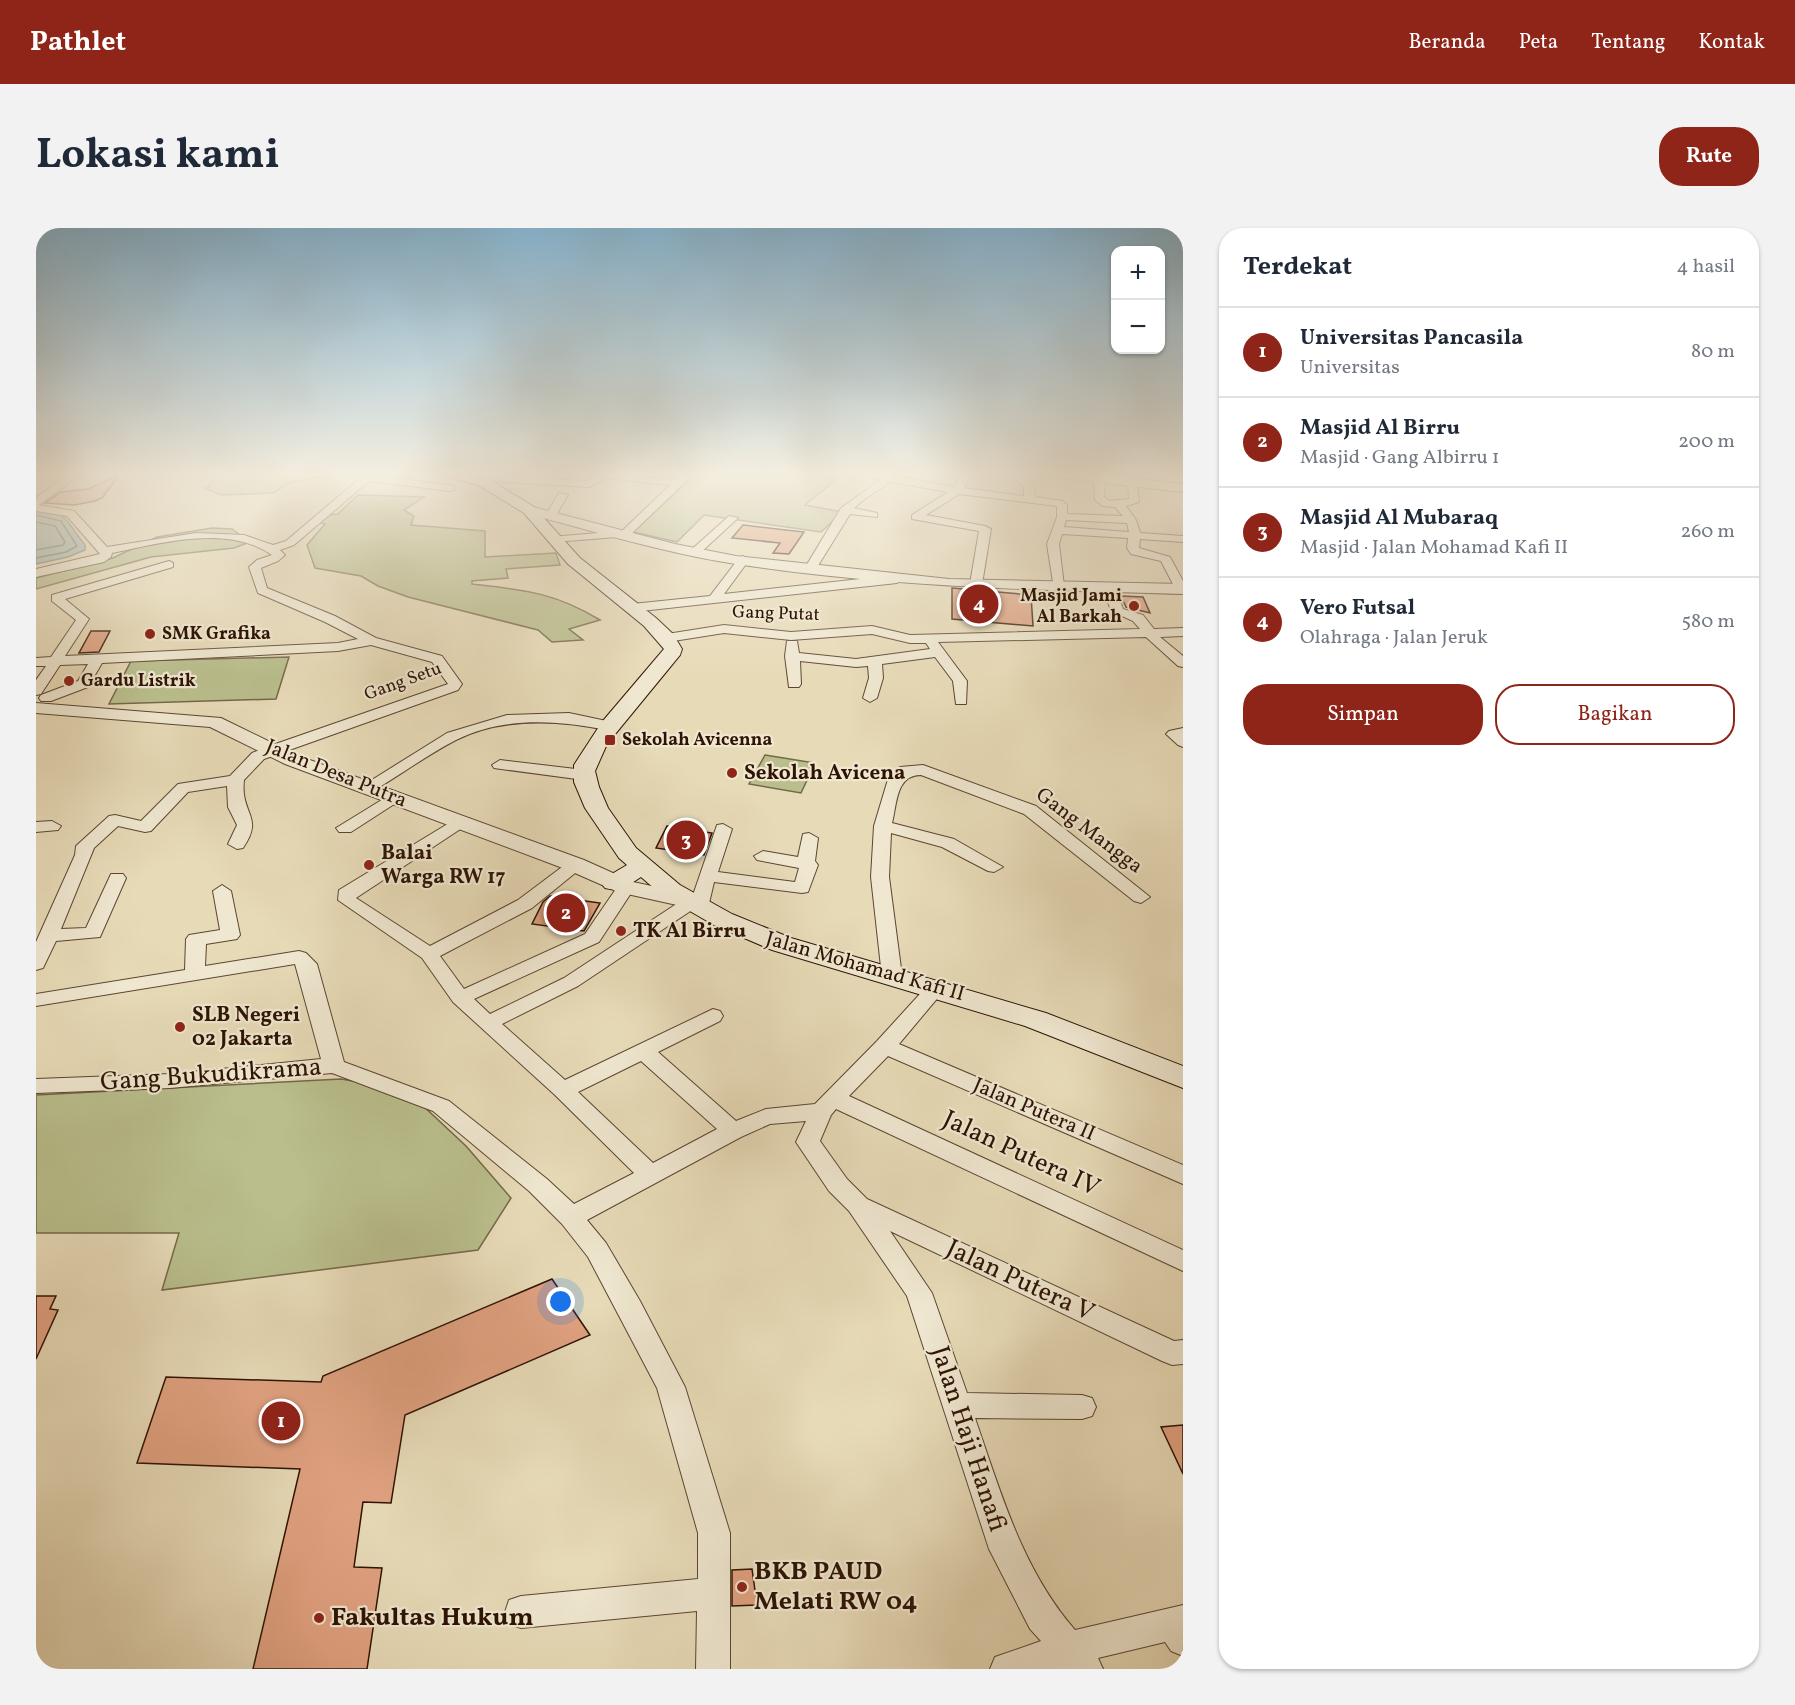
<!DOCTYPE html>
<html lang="id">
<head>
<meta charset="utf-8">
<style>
  body { margin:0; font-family:Vollkorn,serif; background:#f2f2f3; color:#1f2937 }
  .controls { position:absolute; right:18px; top:18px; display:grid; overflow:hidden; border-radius:12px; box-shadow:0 2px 4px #0004 }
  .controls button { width:54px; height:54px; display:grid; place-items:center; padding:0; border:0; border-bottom:2px solid #e0e1e3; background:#fff; color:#1f2937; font:30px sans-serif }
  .you { position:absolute; left:525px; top:1074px; width:21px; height:21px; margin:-15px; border:4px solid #fff; border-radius:50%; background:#1a73e8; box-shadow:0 0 0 9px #1a73e833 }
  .badge { display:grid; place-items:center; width:39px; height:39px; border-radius:50%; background:#8f2418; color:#fff; font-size:20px; font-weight:700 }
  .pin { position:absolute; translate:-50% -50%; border:3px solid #fff; box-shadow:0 2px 6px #0006 }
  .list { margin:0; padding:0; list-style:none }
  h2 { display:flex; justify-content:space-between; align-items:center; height:78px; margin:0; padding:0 24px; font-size:26px }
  h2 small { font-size:20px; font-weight:400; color:#747a83 }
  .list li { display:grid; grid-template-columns:39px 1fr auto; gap:18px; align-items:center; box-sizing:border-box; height:90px; padding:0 24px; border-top:2px solid #e0e1e3 }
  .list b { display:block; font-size:22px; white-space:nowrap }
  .list p { margin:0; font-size:20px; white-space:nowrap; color:#747a83 }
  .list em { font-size:20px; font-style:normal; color:#747a83 }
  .actions { display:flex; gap:12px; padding:18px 24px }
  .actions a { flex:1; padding:14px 0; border:2px solid #8f2418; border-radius:24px; text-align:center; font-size:21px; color:#8f2418 }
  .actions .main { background:#8f2418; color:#fff }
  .map { position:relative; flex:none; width:1147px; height:1441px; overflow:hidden; border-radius:24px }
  header { display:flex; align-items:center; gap:36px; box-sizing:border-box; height:84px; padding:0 30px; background:#8f2418; color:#fff }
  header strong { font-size:28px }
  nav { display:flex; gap:33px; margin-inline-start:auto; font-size:21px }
  .intro { display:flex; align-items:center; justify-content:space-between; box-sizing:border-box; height:144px; padding:0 36px }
  h1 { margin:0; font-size:42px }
  .button { padding:15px 27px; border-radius:24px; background:#8f2418; color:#fff; font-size:21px; font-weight:700 }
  main { display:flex; gap:36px; padding:0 36px }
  aside { flex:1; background:#fff; border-radius:24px; box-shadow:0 2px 4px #0004 }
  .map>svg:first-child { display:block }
  .green { fill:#b9be8c; stroke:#746848; stroke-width:1.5 }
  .water { fill:#97bab4; stroke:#6d776e; stroke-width:1.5 }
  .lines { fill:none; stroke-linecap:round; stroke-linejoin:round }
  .shore { stroke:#62665c; stroke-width:1.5 }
  .building { fill:#e0a180; stroke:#2e1304; stroke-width:1.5 }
  .minor-casing { stroke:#5c4531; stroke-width:2 }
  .tertiary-casing { stroke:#5c4531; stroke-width:2 }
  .secondary-casing { stroke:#2e1304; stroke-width:2 }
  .minor { fill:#efe7d0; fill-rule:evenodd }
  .tertiary { fill:#efe7d0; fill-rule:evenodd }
  .secondary { fill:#efe7d0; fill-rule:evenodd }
  .poi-dot { fill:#8f2418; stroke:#efe7d0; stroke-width:2 }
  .labels { text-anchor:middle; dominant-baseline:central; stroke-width:4.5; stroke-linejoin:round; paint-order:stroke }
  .far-poi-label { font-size:18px; font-weight:bold; fill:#2e1304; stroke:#efe7d0; text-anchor:start }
  .far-street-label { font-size:18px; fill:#2e1304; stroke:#efe7d0 }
  .poi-label { font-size:21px; font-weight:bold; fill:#2e1304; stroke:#efe7d0; text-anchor:start }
  .street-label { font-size:21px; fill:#2e1304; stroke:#efe7d0 }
  .near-street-label { font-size:26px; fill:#2e1304; stroke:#efe7d0 }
  .near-poi-label { font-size:26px; font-weight:bold; fill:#2e1304; stroke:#efe7d0; text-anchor:start }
</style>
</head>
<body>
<header>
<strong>Pathlet</strong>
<nav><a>Beranda</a><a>Peta</a><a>Tentang</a><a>Kontak</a></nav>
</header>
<div class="intro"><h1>Lokasi kami</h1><a class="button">Rute</a></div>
<main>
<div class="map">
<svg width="1147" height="1441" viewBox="0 0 1147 1441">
  <rect width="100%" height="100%" fill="#e7dab7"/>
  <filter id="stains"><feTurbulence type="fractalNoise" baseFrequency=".00333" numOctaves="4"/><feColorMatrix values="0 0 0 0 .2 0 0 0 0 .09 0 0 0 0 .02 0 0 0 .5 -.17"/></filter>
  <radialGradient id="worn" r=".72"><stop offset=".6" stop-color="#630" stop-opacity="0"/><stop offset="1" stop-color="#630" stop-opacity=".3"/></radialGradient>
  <path class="green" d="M154,246h140l-41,9 -16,10 -52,2 -16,-7 8,-6 -1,-5z
    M660,246h134l-3,3 10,2 -32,26 38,7 -22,20 -117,-17 -27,27 -44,-10z
    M322,267l66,2 -20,13 10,6 -3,9 74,6v26l71,-4 4,12 -54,4 2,9 -36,3v3c52,6 82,8 128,36l-31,9 14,11 -31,2 -14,-12 -130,-33 -30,-11 -17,-10 -46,-8 -8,-23 18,-21 -8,-2 10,-7 11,-1z
    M176,300l20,1 18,13 -16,6 -83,9 -115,32v-11l77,-20 44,-21z
    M253,429l-13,42 -167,5 22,-43z
    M729,527l50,8 -14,30 -52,-9z
    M305,851l23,4 57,21 45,42 45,52 -33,52 -316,40 17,-57h-143v-138z"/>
  <path class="water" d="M0,281c36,5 28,11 49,36v5l-17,7 -32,7z"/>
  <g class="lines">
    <path class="shore" d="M0,287l25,6 16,25 -11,6 -30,6
      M0,294l19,4 10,16 -2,3 -27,5"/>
  </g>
  <path class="building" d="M83,247l-17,23 -7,3 -21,4 -29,-2 16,-11 27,-3z
    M707,297l61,7 -15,22 -16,-1 7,-10 -48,-5z
    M916,360l79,7 2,31 -81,-7z
    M1085,368l22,1 7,16 -24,-6z
    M55,403h19l-11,21 -20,1z
    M631,598l45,7 -8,22 -48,-7z
    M514,668l50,7 -16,28 -52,-7 11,-22z
    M516,1051l38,56 -185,80 -14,88 -28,-1 -9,65 28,1 -15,101h-114l47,-200 -163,-6 29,-86 155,5 2,-6z
    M0,1068h20l-6,13 8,1 -22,49z
    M1147,1197v49l-22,-47z
    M716,1341l5,36 -25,1v-36z"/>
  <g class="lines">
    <g class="minor-casing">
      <path id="minor" d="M33,246h12l-42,31 35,6 33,36 89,-14 48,2 29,10 13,-4 79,-67 89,12v4l-4,1 -81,-10 -75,64 -14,5 5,5 -7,6 -17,7 6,20 68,28 41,22 66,18 20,28 -4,6 -194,69 -20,21c-4,35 21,36 -1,68l-6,1 -9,-5 9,-19 -9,-18 -1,-21 -39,6 -37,39 -6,1 -27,-6 -24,22 -33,81 25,-1 25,-54h12l3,4 -26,59 -44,4 -13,27 -7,2v-28l39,-87 1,-9 33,-30 6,-1 26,6 37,-37 52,-8 22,-23 12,-5 184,-64 -16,-22 -61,-17 -33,6 -236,12 -14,24 -37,14h-10l-2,-3 2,-3 37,-14 10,-17 -28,1 -19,29 -5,1v-15l10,-14h-10v-8l15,-1 25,-37 -24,-19v-6l117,-34 4,2v4l-108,32 24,20 -24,37 273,-13 20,-4 -33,-17 -67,-29 -9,-26 8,-7 15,-5c-44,-31 -112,-12 -160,-2l-1,4 -7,5 -68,15v-8l64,-15 -33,-38 -31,-5v-13z
        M562,246l78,6 7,-4 5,3 -59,57 -74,6 -6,-3 2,-2 71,-6 48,-46 -64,-7 -17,9 -100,-6 -5,-3 5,-3 98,6z
        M825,246l31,1 62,12 7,-13h10l-7,14 60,8v-9l-5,-4 1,-9h10l-1,8 5,4 1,11 28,4 4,4v9l56,2 -8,-9 -12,-1 -8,-6 -1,-17 4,-6h8l-2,20 5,4 20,-2 -1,-15 9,-2 2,20 -13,4 10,14 4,13 43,3v6l-43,-3 -1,9 31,9 13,24v11h-6l-16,-31 -30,-7 -4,-6 1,-10 -66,-4 -3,10 5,42 -10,3 -7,-45 10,-27v-11l-98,-12 -33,21 59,11 6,3 -9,55 -10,3 -2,-3 9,-53 -67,-12v-4l36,-23 -57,-10 -25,16 -12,10 23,5v4l-27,-3 -34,55h-8l-2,-3 35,-58 39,-28zM1030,292l61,3 2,9 -65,-5z
        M523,265l9,2 -13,22h-8l-1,-2z
        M693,288l9,2 -39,36h-8v-4z
        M707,328l6,4 -25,34 173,-19 6,4 -6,4 -265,29 -6,-4 6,-4 78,-8 29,-38z
        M1073,355l6,4 8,22 20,6 11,14 29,-1v8l-23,1 23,19v11l-5,-1 -32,-29 -208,5 29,39 -1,23h-10l-3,-23 -18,-24 -53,7 1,14 -6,20 -7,4 -7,-4 6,-20 -1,-12 -12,1 -56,-6 1,23 -2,3h-10l-4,-31 2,-15h10l2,12 57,6 74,-10 -4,-6h-16l-38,-9 -81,6 -67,-7 -57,9 -7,-4 7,-4 57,-9 67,7 81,-6 38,9 230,-6 -7,-8 -22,-10 -8,-24z
        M533,485l47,10 3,3 -8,5c-51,-11 -107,-15 -155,9 -29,15 -56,35 -83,51h-12l-2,-3 88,-55 60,-18z
        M1147,500v19l-5,-2 -12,-11 3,-3z
        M464,532l84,10 8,5 -8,5 -90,-12 -2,-3z
        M887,537l113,41 114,91 -9,6 -7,-2 -110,-87 -103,-39c-25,0 -24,28 -29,48l62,16 49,28 -9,5 -6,-1 -46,-24 -51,-14 -2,44 13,99 -3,4h-14l-3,-4 -11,-99 3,-51 15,-50 11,-9z
        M357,565l6,2 2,3 -2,3 -48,31h-12l-3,-4z
        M423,589l8,5 -2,4 -109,72 74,48 88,-46 52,-39 6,-1 9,5 -53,43 -92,48 24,33 121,-55 35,-51 6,-1 9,5 -36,55 -125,57 16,15 74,-36 120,-79 8,-1 25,-73 6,-1 9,5 -14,43 77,10 4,-14 -42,-8 -3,-4 9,-5 35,6 5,-23 6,-1 9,5 -3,23 3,4 -10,27 -6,1 -88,-11 -7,30 -7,2 -8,-4 -114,76 -76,38 63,56 148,-71 7,2 3,5 -3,5 -62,31 78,69 30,-12 49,-5 62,-63 52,-57h14l3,4 -47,56 284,121v19l-295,-128 -39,40 334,154v21l-347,-162 -5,6 -11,26 27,38 20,20 307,142 9,-1v24l-11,1 -10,-4 -272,-130 42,62 35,100 115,2 10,3 4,9 -4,9 -10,3 -107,-1c26,75 47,151 100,212l108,-25v51l-12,-5 -6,-9 -67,16 5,11h-113l5,-12 46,-16 -11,-12 -41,-80 -82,-253 -58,-85 -20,-20 -33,-49 10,-21 -36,3 -29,13 -154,83 19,23 34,58 45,86 45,146v136h-34l1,-58 -176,17 -12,-4 -4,-12 4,-12 12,-4 177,-17v-46l-41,-145 -69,-131 -26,-33 -33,-33 -96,-80 -101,-38 -162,15 -134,5v-14l134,-5 151,-15 -26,-95 -259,42v-12l149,-24 1,-31 3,-4 31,-5 -7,-39 9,-6 9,6 9,44 -3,4 -31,5 -1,22 94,-15 7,2 11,11 27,98 105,39 98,78 27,25 60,-31 -79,-78 -102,-93 -31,-44 -84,-58 1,-10zM605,833l76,68 -64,34 -75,-71z
        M16,593l9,5 -3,4 -22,2v-10z"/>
    </g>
    <g class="tertiary-casing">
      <path id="tertiary" d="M449,246h12l-8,12 -4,1 -6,-4z
        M1017,246h42l88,10v8l-124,-14z
        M493,278l146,38 61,12 213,23 234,5v10c-150,-4 -299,-7 -447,-30 -72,-11 -142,-33 -212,-51l-2,-3z
        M0,475l185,15 78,38 285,104 49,22 61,13 3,5 -3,5 -8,2 -68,-15 -50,-22 -283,-106 -75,-37 -174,-14z"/>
    </g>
    <g class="secondary-casing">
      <path id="secondary" d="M405,246h26l23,6 44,27 46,51 76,60 17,16 9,15 -2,6 -73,89 -12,27 4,16 9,21 28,40 44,37 52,29 59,24 255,75 137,53v22l-158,-62 -253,-76 -58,-25 -52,-30 -21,-18c-12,8 -21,15 -36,11l-4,-5 4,-5 22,-13 -8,-7 -34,-50 -11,-26v-17l28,-43 62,-73 -20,-23 -76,-62 -44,-51 -44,-27z"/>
    </g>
    <use href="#minor" class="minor"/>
    <use href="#tertiary" class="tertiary"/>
    <use href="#secondary" class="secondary"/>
  </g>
  <linearGradient id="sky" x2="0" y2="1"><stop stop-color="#87b6d3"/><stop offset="0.55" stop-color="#f4eedf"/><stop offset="1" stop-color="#f4eedf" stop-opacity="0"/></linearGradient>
  <rect width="1147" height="448" fill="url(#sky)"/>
  <g class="poi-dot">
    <circle cx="1098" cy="378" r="6"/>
    <circle cx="114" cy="406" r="6"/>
    <circle cx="33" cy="453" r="6"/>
    <rect x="568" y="506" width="12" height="12" rx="3"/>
    <circle cx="696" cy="545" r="6"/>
    <circle cx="333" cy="637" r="6"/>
    <circle cx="585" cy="703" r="6"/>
    <circle cx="144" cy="799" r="6"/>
    <circle cx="706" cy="1359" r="6"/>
    <circle cx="283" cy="1390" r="6"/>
  </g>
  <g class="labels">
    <g class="far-poi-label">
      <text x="1086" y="368" text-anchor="end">Masjid Jami<tspan x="1086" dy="21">Al Barkah</tspan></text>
      <text x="126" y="406">SMK Grafika</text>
      <text x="45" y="453">Gardu Listrik</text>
      <text x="586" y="512">Sekolah Avicenna</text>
    </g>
    <g class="far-street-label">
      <text transform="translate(740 386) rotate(2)">Gang Putat</text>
      <text transform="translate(367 454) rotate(-20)">Gang Setu</text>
    </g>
    <g class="poi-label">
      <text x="708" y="545">Sekolah Avicena</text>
      <text x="345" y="625">Balai<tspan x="345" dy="24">Warga RW 17</tspan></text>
      <text x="597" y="703">TK Al Birru</text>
      <text x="156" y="787">SLB Negeri<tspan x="156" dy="24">02 Jakarta</tspan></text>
    </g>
    <g class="street-label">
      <text transform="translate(300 546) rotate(22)">Jalan Desa Putra</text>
      <text transform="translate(1053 603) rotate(37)">Gang Mangga</text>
      <text transform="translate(829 739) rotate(16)">Jalan Mohamad Kafi II</text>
      <text transform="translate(998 882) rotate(23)">Jalan Putera II</text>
    </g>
    <g class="near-street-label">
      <text transform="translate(175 847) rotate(-4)">Gang Bukudikrama</text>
      <text transform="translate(985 926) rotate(25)">Jalan Putera IV</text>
      <text transform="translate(984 1053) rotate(25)">Jalan Putera V</text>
      <text transform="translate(932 1211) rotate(72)">Jalan Haji Hanafi</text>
    </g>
    <g class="near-poi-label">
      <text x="718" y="1344">BKB PAUD<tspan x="718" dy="30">Melati RW 04</tspan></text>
      <text x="295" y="1390">Fakultas Hukum</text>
    </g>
  </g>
  <rect width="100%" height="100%" filter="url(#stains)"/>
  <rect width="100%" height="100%" fill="url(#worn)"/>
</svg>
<div class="controls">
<button>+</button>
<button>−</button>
</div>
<div class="you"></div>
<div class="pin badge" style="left:245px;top:1193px">1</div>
<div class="pin badge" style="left:530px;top:685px">2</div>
<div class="pin badge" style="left:650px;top:612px">3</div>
<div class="pin badge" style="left:943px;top:376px">4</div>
</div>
<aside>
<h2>Terdekat<small>4 hasil</small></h2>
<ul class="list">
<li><span class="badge">1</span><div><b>Universitas Pancasila</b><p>Universitas</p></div><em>80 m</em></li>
<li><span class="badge">2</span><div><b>Masjid Al Birru</b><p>Masjid · Gang Albirru 1</p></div><em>200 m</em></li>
<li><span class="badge">3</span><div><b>Masjid Al Mubaraq</b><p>Masjid · Jalan Mohamad Kafi II</p></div><em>260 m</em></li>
<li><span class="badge">4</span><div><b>Vero Futsal</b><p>Olahraga · Jalan Jeruk</p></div><em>580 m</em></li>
</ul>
<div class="actions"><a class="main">Simpan</a><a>Bagikan</a></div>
</aside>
</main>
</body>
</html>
